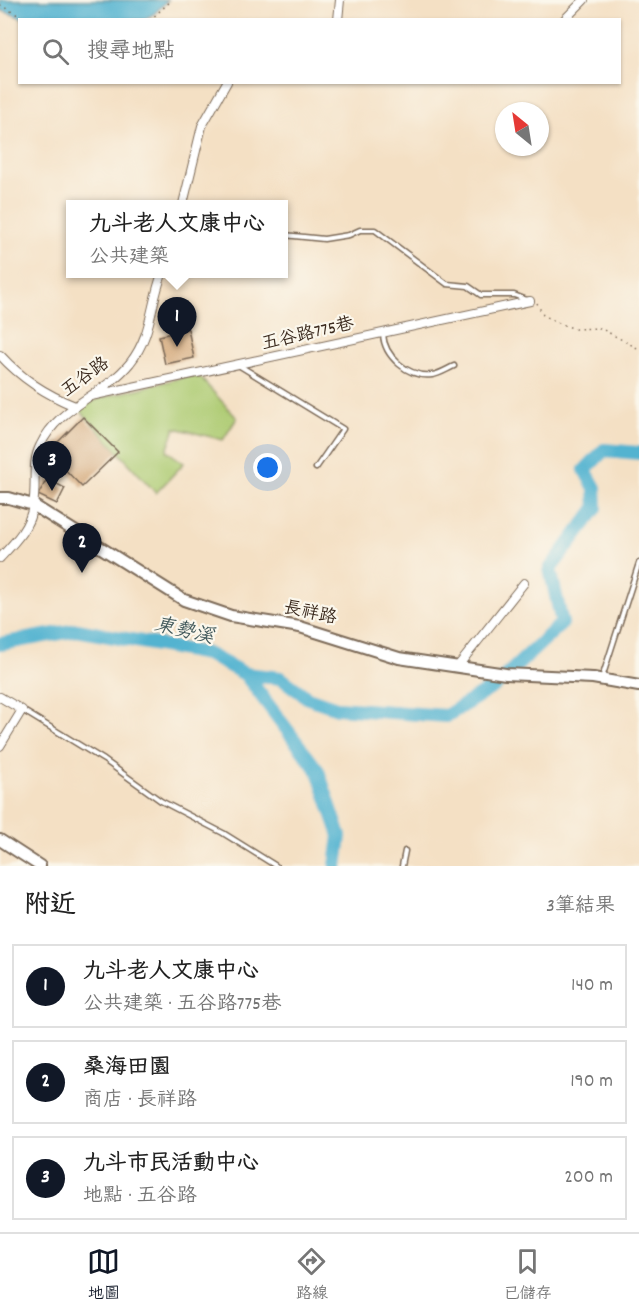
<!DOCTYPE html>
<html lang="zh-TW">
<head>
<meta charset="utf-8">
<style>
  body { margin:0; font-family:Dekko,"LXGW WenKai TC",sans-serif; background:#f2f2f2; color:#222 }
  .compass { position:absolute; left:495px; top:102px; width:54px; height:54px; border-radius:50%; background:#fff; box-shadow:0 2px 4px #0004; rotate:330deg }
  .you { position:absolute; left:268px; top:468px; width:21px; height:21px; margin:-15px; border:4px solid #fff; border-radius:50%; background:#1a73e8; box-shadow:0 0 0 9px #1a73e833 }
  .badge { display:grid; place-items:center; width:39px; height:39px; border-radius:50%; background:#111827; color:#fff; font-size:20px; font-weight:700 }
  .pin { position:absolute; translate:-50% -50px; filter:drop-shadow(0 2px 3px #0008) }
  .pin::after { content:''; position:absolute; top:32px; width:21px; height:18px; background:inherit; clip-path:polygon(0 0,100% 0,50% 100%) }
  .popup { position:absolute; left:66px; top:200px; width:222px; height:78px; box-sizing:border-box; display:grid; place-content:center; border-radius:0px; background:#fff; filter:drop-shadow(0 2px 4px #0005); font-size:20px; white-space:nowrap; color:#767676 }
  .popup b { font-size:22px; color:#222 }
  .popup::after { content:''; position:absolute; left:50%; top:100%; margin-left:-12px; border:12px solid transparent; border-top-color:#fff }
  .list { margin:0; padding:0; list-style:none }
  h2 { display:flex; justify-content:space-between; align-items:center; height:78px; margin:0; padding:0 24px; font-size:26px }
  h2 small { font-size:20px; font-weight:400; color:#767676 }
  .list li { display:grid; grid-template-columns:39px 1fr auto; gap:18px; align-items:center; box-sizing:border-box; height:84px; margin:0 12px 12px; padding:0 12px; border:2px solid #e0e0e0; border-radius:0px }
  .list b { display:block; font-size:22px; white-space:nowrap }
  .list p { margin:0; font-size:20px; white-space:nowrap; color:#767676 }
  .list em { font-size:20px; font-style:normal; color:#767676 }
  .icon { flex:none; width:33px; height:33px; fill:none; stroke:currentColor; stroke-width:2; stroke-linecap:round; stroke-linejoin:round }
  .map { position:relative; flex:none; width:639px; height:866px; overflow:hidden }
  .search { position:absolute; background:#fff; box-shadow:0 2px 4px #0004; left:18px; right:18px; top:18px; height:66px; display:flex; align-items:center; gap:15px; box-sizing:border-box; padding:0 21px; border-radius:0px; color:#767676; font-size:22px }
  .sheet { height:366px; background:#fff }
  nav { display:flex; justify-content:space-around; align-items:center; box-sizing:border-box; height:84px; border-top:2px solid #e0e0e0; background:#fff; font-size:16px; color:#767676 }
  nav a { display:grid; justify-items:center; gap:3px }
  nav .on { color:#111827 }
  .map>svg:first-child { display:block }
  .green { fill:#adcb72; stroke:#747a48; stroke-width:1.5 }
  .water { fill:#52b3d0; stroke:#466e77; stroke-width:1.5 }
  .lines { fill:none; stroke-linecap:round; stroke-linejoin:round }
  .river { stroke:#52b3d0; stroke-width:14 }
  .building { fill:#d1a372 }
  .lane-casing { stroke:#7c6a58; stroke-width:7 }
  .street-casing { stroke:#7c6a58; stroke-width:10 }
  .secondary-casing { stroke:#7c6a58; stroke-width:14 }
  .path { stroke:#7c6a58; stroke-width:1.5; stroke-dasharray:1.5 4.5; stroke-linecap:butt }
  .lane { stroke:#fff; stroke-width:4 }
  .street { stroke:#fff; stroke-width:8 }
  .secondary { stroke:#fff; stroke-width:10 }
  .labels { text-anchor:middle; dominant-baseline:central; stroke-width:4.5; stroke-linejoin:round; paint-order:stroke }
  .street-label { font-size:18px; fill:#3b2a1e; stroke:#fbf7ec }
  .water-label { font-size:20px; font-style:italic; fill:#435a5c; stroke:#fbf7ec }
</style>
</head>
<body>
<div class="map">
<svg width="639" height="866" viewBox="0 0 639 866">
  <rect width="100%" height="100%" fill="#fbf7ec"/>
  <filter id="ink" filterUnits="userSpaceOnUse"><feTurbulence type="fractalNoise" baseFrequency=".0167" numOctaves="2"/><feDisplacementMap in="SourceGraphic" scale="12" xChannelSelector="R" yChannelSelector="G"/><feConvolveMatrix kernelMatrix="1 2 1 2 8 2 1 2 1" color-interpolation-filters="sRGB"/></filter>
  <filter id="wash" filterUnits="userSpaceOnUse"><feTurbulence type="fractalNoise" baseFrequency=".008" numOctaves="4" result="noise"/><feDisplacementMap in="SourceGraphic" scale="24" xChannelSelector="R" yChannelSelector="G"/><feGaussianBlur stdDeviation="1.35" result="paint"/><feColorMatrix in="noise" values="0 0 0 0 0 0 0 0 0 0 0 0 0 0 0 0 0 1.4 0 .05"/><feComposite in="paint" operator="in"/></filter>
  <g filter="url(#wash)">
    <rect width="100%" height="100%" fill="#f4e0c4"/>
    <path class="green" d="M197,374l40,44 -14,22 -48,-12 -8,23 17,12 -28,30 -79,-86 24,-9z"/>
    <path class="water" d="M0,0h168l-14,14 -11,6 -118,-1 -25,-9z"/>
    <g class="lines">
      <path class="river" d="M0,644l77,-14 130,24 38,20 73,97 22,65 -4,30
        M245,674l36,4 27,20 29,10 109,8 50,-31 66,-62 -12,-54 46,-61 -1,-20 -10,-18 19,-20 35,3"/>
    </g>
    <g id="blocks">
      <path class="building" d="M188,329l6,29 -29,6 -6,-28z
        M83,417l35,35 -36,35 -34,-35z
        M47,479l18,9 -8,16 -19,-9z"/>
    </g>
  </g>
  <g filter="url(#ink)">
    <use href="#blocks" fill-opacity="0" stroke="#7c6a58" stroke-width="1.5"/>
    <g class="lines">
      <g class="lane-casing">
        <path id="lane" d="M284,235l40,4 25,-4 11,-5h15l72,54 21,2 13,9h33l13,5
          M383,334c1,22 25,44 49,41 8,-1 15,-6 22,-9
          M240,366l103,63 -27,39
          M602,678l37,-115
          M22,710l82,50 57,41 62,32 53,33
          M402,866l3,-15"/>
      </g>
      <g class="street-casing">
        <path id="street" d="M338,20l2,-20
          M564,20l20,-20
          M183,204l19,-78 25,-44
          M0,355c22,24 45,39 75,51
          M91,396l439,-95
          M0,558c15,-16 30,-31 33,-53 4,-20 -2,-41 7,-59 19,-41 62,-49 90,-83 22,-28 20,-57 32,-89
          M458,666l66,-83
          M0,697l22,13 -22,36"/>
      </g>
      <g class="secondary-casing">
        <path id="secondary" d="M0,498h9l24,7 151,95 47,16 69,11 99,31 107,16 87,4 46,8
          M0,840l40,26"/>
      </g>
      <path class="path" d="M0,5l27,15
        M150,20l22,-20
        M537,303l6,12 16,8 16,6 25,-1 39,21"/>
      <use href="#lane" class="lane"/>
      <use href="#street" class="street"/>
      <use href="#secondary" class="secondary"/>
    </g>
  </g>
  <g class="labels">
    <g class="street-label">
      <text transform="translate(308 335) rotate(-13)">五谷路775巷</text>
      <text transform="translate(86 378) rotate(-36)">五谷路</text>
      <text transform="translate(310 614) rotate(12)">長祥路</text>
    </g>
    <g class="water-label">
      <text transform="translate(184 632) rotate(13)">東勢溪</text>
    </g>
  </g>
</svg>
<svg class="compass" viewBox="-18 -18 36 36"><path d="M0-13l5 13h-10z" fill="#e53935"/><path d="M0 13l5-13h-10z" fill="#767676"/></svg>
<div class="you"></div>
<div class="pin badge" style="left:177px;top:347px">1</div>
<div class="popup"><b>九斗老人文康中心</b>公共建築</div>
<div class="pin badge" style="left:82px;top:573px">2</div>
<div class="pin badge" style="left:52px;top:491px">3</div>
<div class="search"><svg class="icon" aria-label="search" viewBox="0 0 24 24"><circle cx="10" cy="10" r="6"/><path d="M15 15l6 6"/></svg>搜尋地點</div>
</div>
<section class="sheet">
<h2>附近<small>3筆結果</small></h2>
<ul class="list">
<li><span class="badge">1</span><div><b>九斗老人文康中心</b><p>公共建築 · 五谷路775巷</p></div><em>140 m</em></li>
<li><span class="badge">2</span><div><b>桑海田園</b><p>商店 · 長祥路</p></div><em>190 m</em></li>
<li><span class="badge">3</span><div><b>九斗市民活動中心</b><p>地點 · 五谷路</p></div><em>200 m</em></li>
</ul>
</section>
<nav>
<a class="on"><svg class="icon" aria-label="map" viewBox="0 0 24 24"><path d="M3 6l6-2 6 2 6-2v14l-6 2-6-2-6 2zM9 4v14M15 6v14"/></svg>地圖</a>
<a><svg class="icon" aria-label="directions" viewBox="0 0 24 24"><path d="M12 3l9 9-9 9-9-9zM9 14v-3h6M13 9l2 2-2 2"/></svg>路線</a>
<a><svg class="icon" aria-label="saved" viewBox="0 0 24 24"><path d="M7 4h10v16l-5-4-5 4z"/></svg>已儲存</a>
</nav>
</body>
</html>
